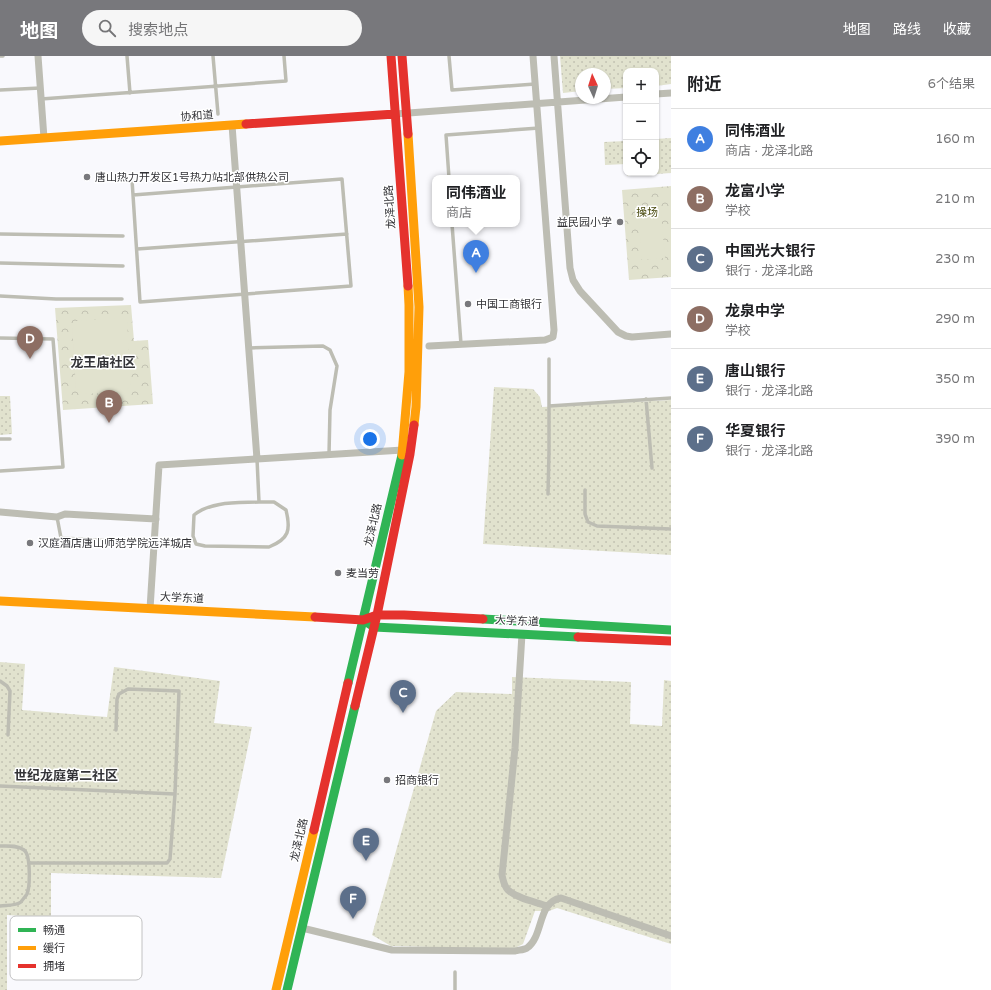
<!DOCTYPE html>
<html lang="zh">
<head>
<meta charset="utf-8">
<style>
  body { margin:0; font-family:"Varela Round","Noto Sans SC",sans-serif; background:#f6f6f6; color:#202124 }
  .controls { position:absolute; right:12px; top:12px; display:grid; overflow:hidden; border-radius:8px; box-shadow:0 1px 3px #0004 }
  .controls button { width:36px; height:36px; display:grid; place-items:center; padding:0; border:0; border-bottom:1px solid #e0e0e0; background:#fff; color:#202124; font:20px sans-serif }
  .compass { position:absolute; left:575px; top:12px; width:36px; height:36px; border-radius:50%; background:#fff; box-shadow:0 1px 3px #0004; rotate:356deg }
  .you { position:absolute; left:370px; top:383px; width:14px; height:14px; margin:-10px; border:3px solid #fff; border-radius:50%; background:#1a73e8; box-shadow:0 0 0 6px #1a73e833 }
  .badge { display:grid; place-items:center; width:26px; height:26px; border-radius:50%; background:#78787c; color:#fff; font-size:13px; font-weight:700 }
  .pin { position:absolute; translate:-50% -33px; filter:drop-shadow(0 1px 2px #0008) }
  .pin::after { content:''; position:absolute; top:21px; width:14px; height:12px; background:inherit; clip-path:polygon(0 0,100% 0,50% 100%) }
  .popup { position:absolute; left:432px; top:119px; width:88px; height:52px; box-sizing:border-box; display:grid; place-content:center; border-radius:8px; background:#fff; filter:drop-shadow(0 1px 3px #0005); font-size:13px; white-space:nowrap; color:#757577 }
  .popup b { font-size:15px; color:#202124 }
  .popup::after { content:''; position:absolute; left:50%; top:100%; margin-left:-8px; border:8px solid transparent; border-top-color:#fff }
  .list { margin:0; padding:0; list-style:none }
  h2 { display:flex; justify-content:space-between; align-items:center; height:52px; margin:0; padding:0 16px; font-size:17px }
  h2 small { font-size:13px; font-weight:400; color:#757577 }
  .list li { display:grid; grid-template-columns:26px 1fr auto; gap:12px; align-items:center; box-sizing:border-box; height:60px; padding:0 16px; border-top:1px solid #e0e0e0 }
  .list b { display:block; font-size:15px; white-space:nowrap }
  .list p { margin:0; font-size:13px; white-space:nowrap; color:#757577 }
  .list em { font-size:13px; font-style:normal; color:#757577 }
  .icon { flex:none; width:22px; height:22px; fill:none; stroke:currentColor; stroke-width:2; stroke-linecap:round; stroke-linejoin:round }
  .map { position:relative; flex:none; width:671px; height:934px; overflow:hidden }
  header { display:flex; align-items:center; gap:24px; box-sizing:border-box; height:56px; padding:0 20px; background:#78787c; color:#fff }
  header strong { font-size:19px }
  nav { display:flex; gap:22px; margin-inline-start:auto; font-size:14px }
  .search { width:280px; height:36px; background:#f6f6f6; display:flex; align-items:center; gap:10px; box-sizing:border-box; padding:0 14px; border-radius:22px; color:#757577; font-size:15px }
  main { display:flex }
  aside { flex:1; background:#fff }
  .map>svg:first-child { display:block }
  .grass { fill:url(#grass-dots) }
  .park { fill:url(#park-crowns) }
  .pitch { fill:#e1e2ce }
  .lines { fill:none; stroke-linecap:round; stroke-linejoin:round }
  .lane { stroke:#bdbdb3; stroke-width:3.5 }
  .street { stroke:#bdbdb3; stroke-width:7 }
  .fast { stroke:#30b455; stroke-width:9 }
  .slow { stroke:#ff9f0a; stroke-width:9 }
  .jam { stroke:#e5322d; stroke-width:9 }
  .poi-dot { fill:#78787c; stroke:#fff; stroke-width:1.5 }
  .labels { text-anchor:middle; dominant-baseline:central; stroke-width:3; stroke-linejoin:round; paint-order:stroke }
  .street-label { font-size:11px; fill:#333337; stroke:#fff }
  .poi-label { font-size:11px; fill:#333337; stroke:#fff; text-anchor:start }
  .park-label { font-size:11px; fill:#46470b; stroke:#fff }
  .quarter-label { font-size:13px; font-weight:bold; fill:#333337; stroke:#fff }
  .key { fill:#fff; stroke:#c2c2c3; stroke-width:1 }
  .key-label { font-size:11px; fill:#333337 }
</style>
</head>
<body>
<header>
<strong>地图</strong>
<div class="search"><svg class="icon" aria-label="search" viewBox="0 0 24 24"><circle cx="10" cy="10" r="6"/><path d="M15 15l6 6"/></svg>搜索地点</div>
<nav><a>地图</a><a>路线</a><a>收藏</a></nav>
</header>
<main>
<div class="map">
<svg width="671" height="934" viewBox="0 0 671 934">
  <defs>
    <pattern id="grass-dots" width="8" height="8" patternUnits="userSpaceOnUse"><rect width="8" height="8" fill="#e1e2ce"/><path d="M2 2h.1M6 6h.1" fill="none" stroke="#c2c2b2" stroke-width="1.8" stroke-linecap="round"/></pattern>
    <pattern id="park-crowns" width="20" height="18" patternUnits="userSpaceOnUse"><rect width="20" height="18" fill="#e1e2ce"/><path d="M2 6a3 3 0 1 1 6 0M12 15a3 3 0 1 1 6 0" fill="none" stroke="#c2c2b2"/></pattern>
  </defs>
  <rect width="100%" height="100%" fill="#f9f9fd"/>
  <path class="grass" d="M560,0h111v28l-15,2v-15h-30v17l-21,1v-15h-24v17l-18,2z
    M671,82v35l-44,3v-3h29v-34z
    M626,85v23l-21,1 -1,-23z
    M494,331l39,2 7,8 2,10 129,-7v155l-188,-11z
    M0,340h10l2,38 -12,1z
    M0,606l25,2 -3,46 85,7 7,-50 106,14 -6,42 38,4 -31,151 -170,-5v45l-44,-3v75h-7z
    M512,621l119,5 -1,42 32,2 2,-46 7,1v263l-114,-36 -8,3h-14l-12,33 -10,5 -122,-3 -19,-11 64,-224 20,-19 56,2z"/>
  <path class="park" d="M671,130v91l-42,3 -7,-90z
    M131,249l3,36 14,-1 5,64 -90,6 -8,-102z"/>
  <path class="pitch" d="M661,158l4,44 -23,2 -4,-44z
    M119,262l8,4 4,63 -6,7 -42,2 -7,-6 -4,-60 5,-7z"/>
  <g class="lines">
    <path class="lane" d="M0,0h3
      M127,0l3,37
      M213,0l5,58
      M449,0l3,34 83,-6
      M0,34l40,-2
      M41,43l245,-18 -2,-25
      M449,122l-3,-43 93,-7
      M132,124l1,15 7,107 211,-16 -9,-107 -209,16
      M452,168l9,120
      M0,178l123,2
      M137,193l210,-15
      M0,207l123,3
      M0,240l56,3h66
      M0,282l53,1 10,128 -63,4
      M249,292l74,-2 7,4 7,16 -7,44 -1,44
      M646,343l6,69
      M549,350l122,-8
      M0,383h10
      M257,403l2,43
      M585,434v24l3,8 9,4 74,3
      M548,438l1,-42v-93
      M259,446h15l12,8c5,20 3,29 -17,37l-64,-1 -9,-2 -3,-8 1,-21c17,-14 44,-12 65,-13z
      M57,461l4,21 93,5
      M0,625l7,5 3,5 -2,44
      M0,730l175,8
      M0,790c8,0 17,-1 24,4 7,5 6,37 3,44 -1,2 -5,6 -6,8 -5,4 -15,3 -21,4
      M29,807h138l3,-4 5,-65 4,-103 -51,-2 -9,5 -2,5 -1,31
      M455,934v-18"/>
    <path class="street" d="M38,0l6,82
      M554,0l16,212 3,12 7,11 38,41 8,4 6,1 39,-3
      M656,38l15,-1
      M395,58l231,-17
      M232,69l25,334 146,-9
      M429,290l116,-6 8,-3 1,-7 -21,-274
      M0,456l57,5 8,-3 91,5
      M150,553l9,-144 98,-6
      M522,578l-7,114 -13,127c1,5 2,11 6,15 8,8 28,12 39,16
      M302,872l90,22 123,1c3,-1 9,-1 12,-3 17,-12 10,-46 34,-50l110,38"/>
    <path class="fast" d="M483,563l188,11
      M368,567l6,4 204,10
      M348,627l54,-228
      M287,934l68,-284"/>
    <path class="slow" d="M408,78l11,173 -3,100 -2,18
      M0,85l246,-17
      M402,399l7,-83v-67l-1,-19
      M0,545l315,16
      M276,934l38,-160"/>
    <path class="jam" d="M391,0l17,230
      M402,0l6,78
      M246,68l149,-10
      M315,561l48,3 14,-5h27l79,4
      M578,581l93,4
      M355,650l22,-91 33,-161 4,-29
      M314,774l34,-147"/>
  </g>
  <g class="poi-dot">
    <circle cx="87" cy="121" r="4"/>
    <circle cx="620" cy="166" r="4"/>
    <circle cx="468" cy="248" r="4"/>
    <circle cx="30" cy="487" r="4"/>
    <circle cx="338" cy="517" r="4"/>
    <circle cx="387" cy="724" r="4"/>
  </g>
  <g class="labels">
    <g class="street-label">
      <text transform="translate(197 60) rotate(-4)">协和道</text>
      <text transform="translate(390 151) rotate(-94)">龙泽北路</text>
      <text transform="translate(373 469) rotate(-77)">龙泽北路</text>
      <text transform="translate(182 542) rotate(3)">大学东道</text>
      <text transform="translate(517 565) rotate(3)">大学东道</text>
      <text transform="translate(299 784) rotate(-77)">龙泽北路</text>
    </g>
    <g class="poi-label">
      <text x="95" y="121">唐山热力开发区1号热力站北部供热公司</text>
      <text x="612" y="166" text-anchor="end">益民园小学</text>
      <text x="476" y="248">中国工商银行</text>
      <text x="38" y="487">汉庭酒店唐山师范学院远洋城店</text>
      <text x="346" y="517">麦当劳</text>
      <text x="395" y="724">招商银行</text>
    </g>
    <g class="park-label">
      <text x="647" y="156">操场</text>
    </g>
    <g class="quarter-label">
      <text x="103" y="307">龙王庙社区</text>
      <text x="66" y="720">世纪龙庭第二社区</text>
    </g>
  </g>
  <rect x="10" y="860" width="132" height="64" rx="6" class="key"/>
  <rect x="18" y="872" width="18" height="4" fill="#30b455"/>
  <rect x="18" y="890" width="18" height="4" fill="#ff9f0a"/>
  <rect x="18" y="908" width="18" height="4" fill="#e5322d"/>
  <g class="key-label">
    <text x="43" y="878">畅通</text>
    <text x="43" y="896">缓行</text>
    <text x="43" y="914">拥堵</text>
  </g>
</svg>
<div class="controls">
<button>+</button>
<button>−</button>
<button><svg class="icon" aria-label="locate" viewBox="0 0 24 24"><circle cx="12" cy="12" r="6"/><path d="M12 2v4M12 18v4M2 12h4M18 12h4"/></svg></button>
</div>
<svg class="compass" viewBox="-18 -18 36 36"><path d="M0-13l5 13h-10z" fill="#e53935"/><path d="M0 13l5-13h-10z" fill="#757577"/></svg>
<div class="you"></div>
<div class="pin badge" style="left:476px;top:217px;background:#3f7fe0">A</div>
<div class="popup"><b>同伟酒业</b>商店</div>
<div class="pin badge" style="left:109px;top:367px;background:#8d6e63">B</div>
<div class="pin badge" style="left:403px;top:657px;background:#5c6f8a">C</div>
<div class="pin badge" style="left:30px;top:303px;background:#8d6e63">D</div>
<div class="pin badge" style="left:366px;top:805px;background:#5c6f8a">E</div>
<div class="pin badge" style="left:353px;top:863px;background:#5c6f8a">F</div>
</div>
<aside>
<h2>附近<small>6个结果</small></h2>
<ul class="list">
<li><span class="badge" style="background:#3f7fe0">A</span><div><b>同伟酒业</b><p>商店 · 龙泽北路</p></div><em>160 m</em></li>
<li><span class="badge" style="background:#8d6e63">B</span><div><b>龙富小学</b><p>学校</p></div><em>210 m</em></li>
<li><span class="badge" style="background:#5c6f8a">C</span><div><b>中国光大银行</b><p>银行 · 龙泽北路</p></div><em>230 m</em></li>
<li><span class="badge" style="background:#8d6e63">D</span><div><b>龙泉中学</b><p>学校</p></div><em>290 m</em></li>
<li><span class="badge" style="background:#5c6f8a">E</span><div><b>唐山银行</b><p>银行 · 龙泽北路</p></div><em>350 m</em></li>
<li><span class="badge" style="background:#5c6f8a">F</span><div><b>华夏银行</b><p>银行 · 龙泽北路</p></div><em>390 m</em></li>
</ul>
</aside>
</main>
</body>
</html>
